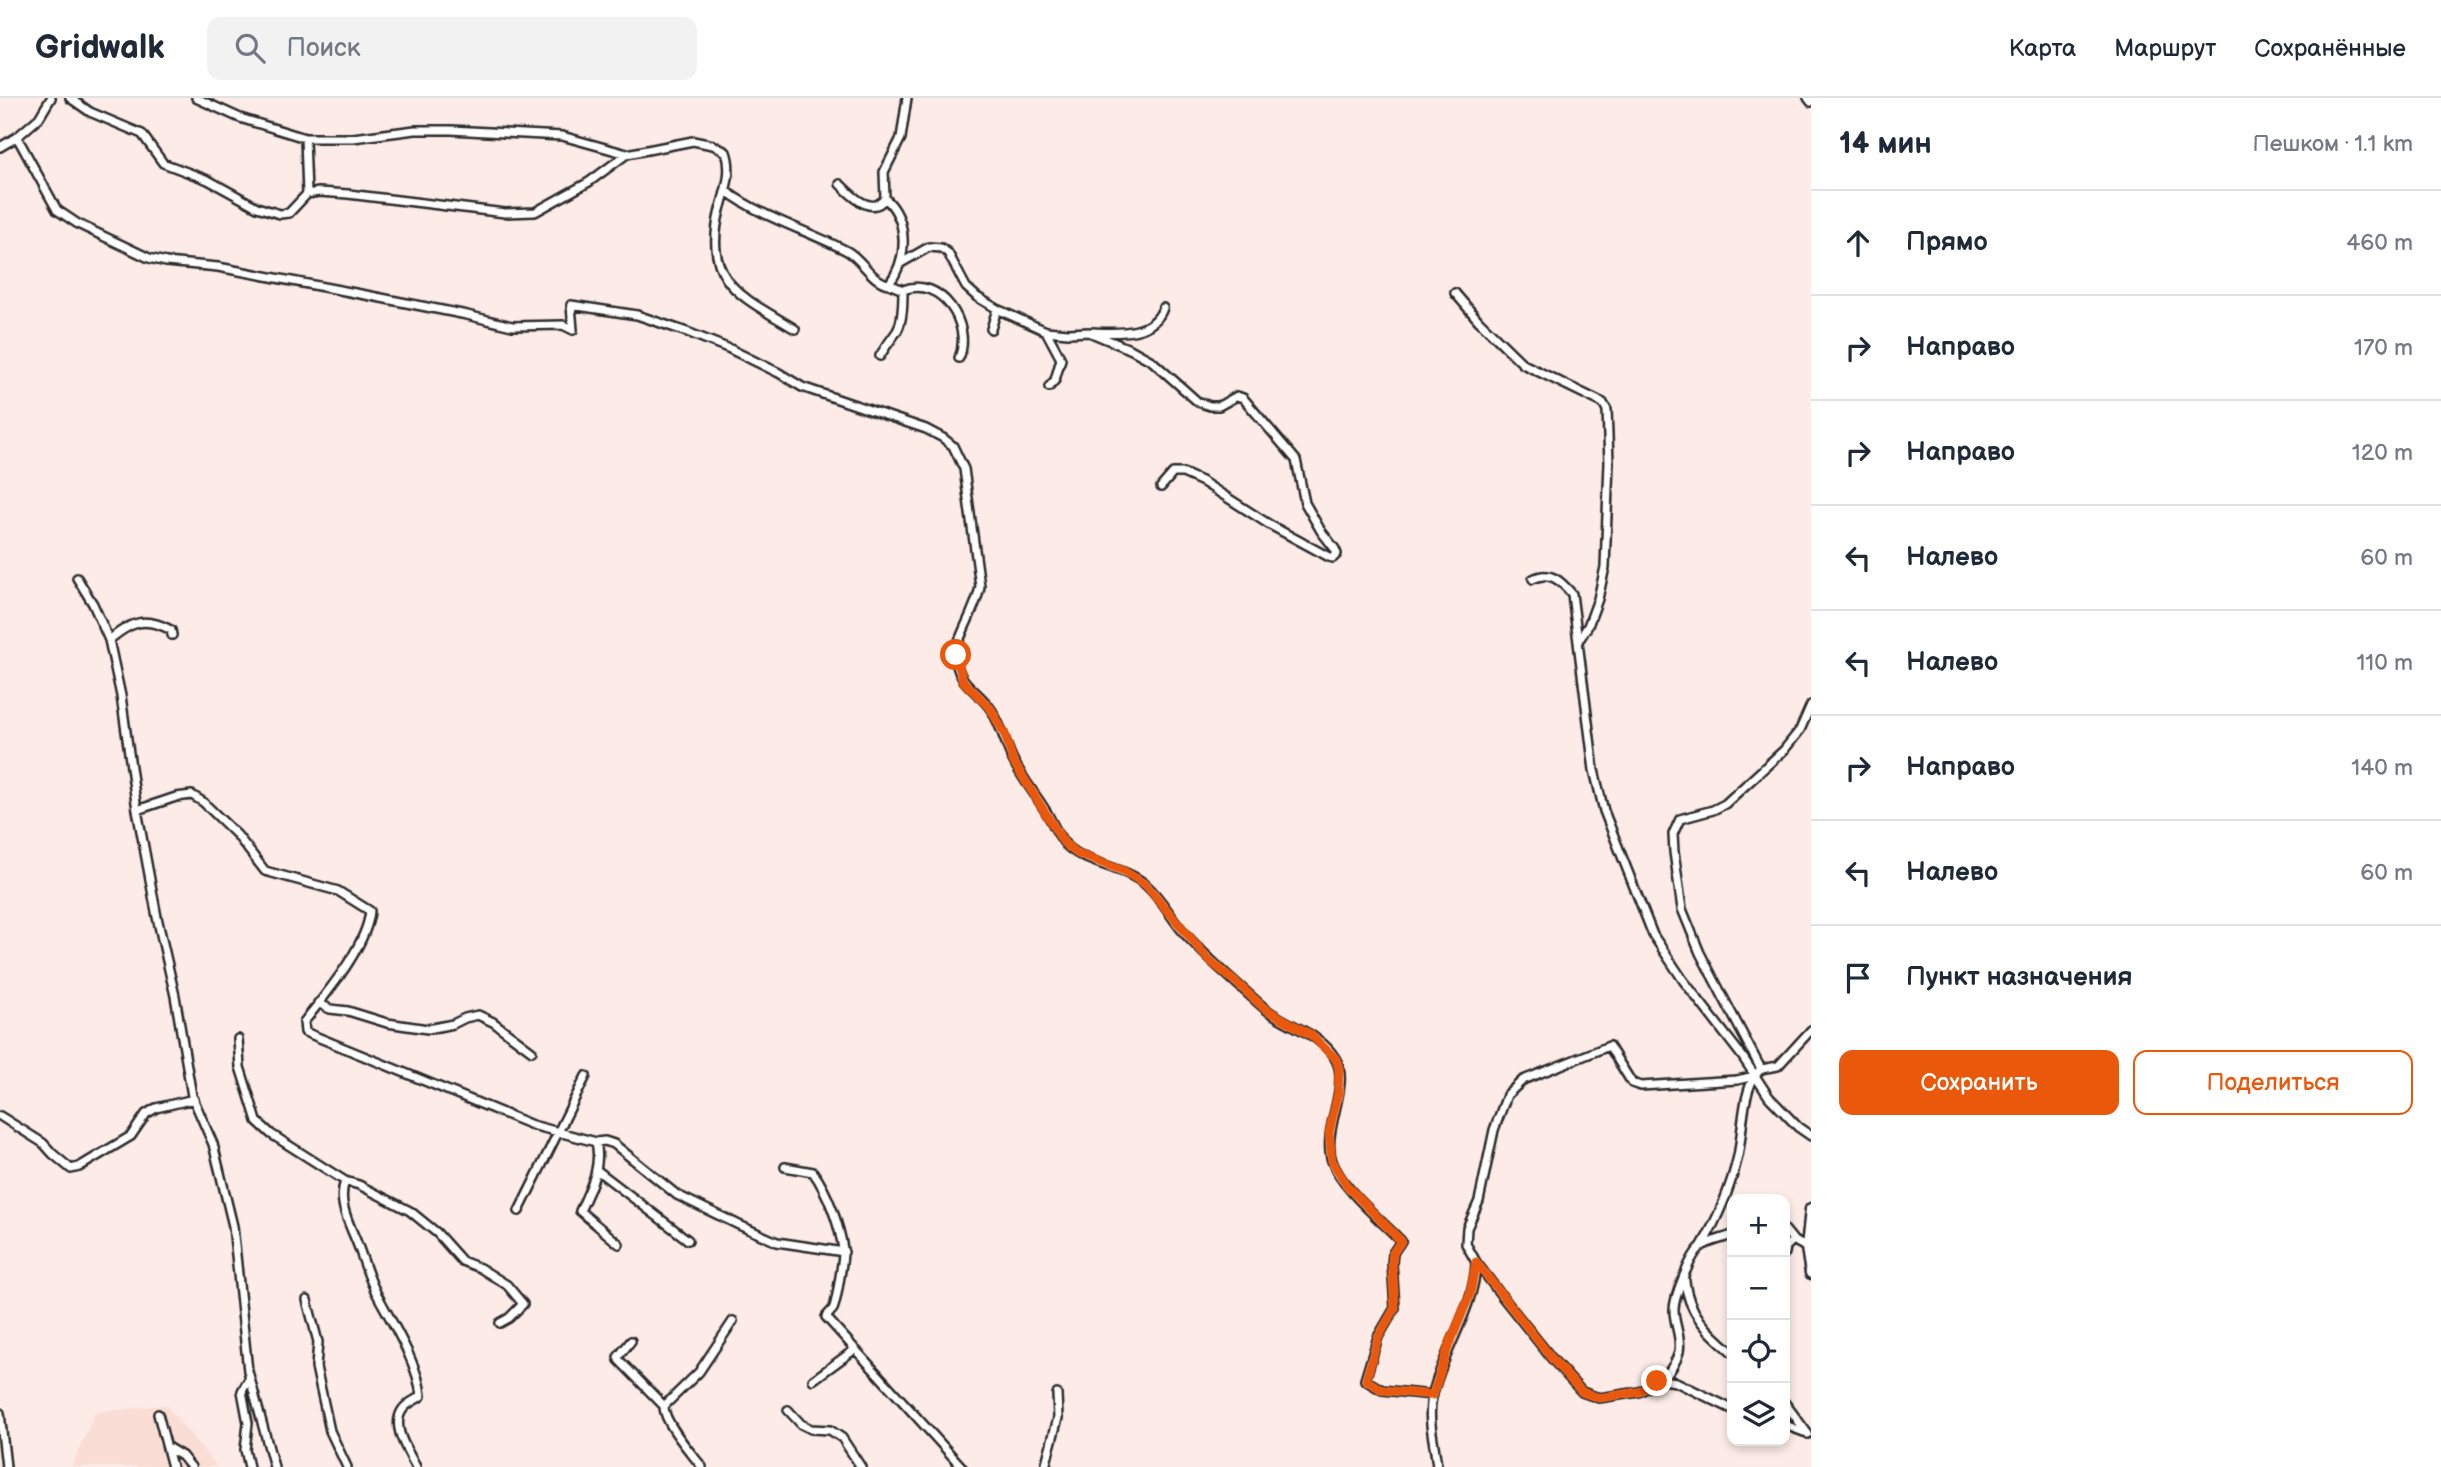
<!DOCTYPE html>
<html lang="ru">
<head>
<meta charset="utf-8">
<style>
  body { margin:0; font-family:"Balsamiq Sans",sans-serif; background:#f2f2f3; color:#1f2937 }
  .controls { position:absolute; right:21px; bottom:21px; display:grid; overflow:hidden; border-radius:14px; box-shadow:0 4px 10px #0003 }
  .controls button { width:63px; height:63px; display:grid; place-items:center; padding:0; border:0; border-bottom:2px solid #e0e1e3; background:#fff; color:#1f2937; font:35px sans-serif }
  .stop { position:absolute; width:21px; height:21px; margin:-16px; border:5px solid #ea580c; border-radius:50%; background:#fff }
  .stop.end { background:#ea580c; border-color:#fff; box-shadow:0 2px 7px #0008 }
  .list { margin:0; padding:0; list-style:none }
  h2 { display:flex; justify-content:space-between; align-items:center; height:91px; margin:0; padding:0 28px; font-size:30px }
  h2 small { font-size:23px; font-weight:400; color:#747a83 }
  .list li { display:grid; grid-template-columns:46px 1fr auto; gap:21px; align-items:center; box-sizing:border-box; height:105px; padding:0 28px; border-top:2px solid #e0e1e3 }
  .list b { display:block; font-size:26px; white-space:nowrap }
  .list em { font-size:23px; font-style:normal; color:#747a83 }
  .actions { display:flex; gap:14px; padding:21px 28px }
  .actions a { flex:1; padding:16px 0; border:2px solid #ea580c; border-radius:14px; text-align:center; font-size:24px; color:#ea580c }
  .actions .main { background:#ea580c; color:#fff }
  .icon { flex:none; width:38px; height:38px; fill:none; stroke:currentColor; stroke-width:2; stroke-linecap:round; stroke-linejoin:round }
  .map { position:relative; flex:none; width:1811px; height:1369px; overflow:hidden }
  header { display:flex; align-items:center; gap:42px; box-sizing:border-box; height:98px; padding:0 35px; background:#fff; border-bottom:2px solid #e0e1e3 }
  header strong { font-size:33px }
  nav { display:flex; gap:38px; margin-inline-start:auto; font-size:24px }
  .search { width:490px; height:63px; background:#f2f2f3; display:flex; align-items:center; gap:18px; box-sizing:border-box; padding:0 24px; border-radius:14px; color:#747a83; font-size:26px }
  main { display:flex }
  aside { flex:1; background:#fff }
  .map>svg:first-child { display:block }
  .built { fill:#faddd5 }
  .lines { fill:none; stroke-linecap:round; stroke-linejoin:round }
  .street-casing { stroke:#2b2b2b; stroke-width:12 }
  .secondary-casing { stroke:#2b2b2b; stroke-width:15 }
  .street { stroke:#fff; stroke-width:7 }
  .secondary { stroke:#fff; stroke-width:10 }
  .route { stroke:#ea580c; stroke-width:9 }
</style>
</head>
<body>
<header>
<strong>Gridwalk</strong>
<div class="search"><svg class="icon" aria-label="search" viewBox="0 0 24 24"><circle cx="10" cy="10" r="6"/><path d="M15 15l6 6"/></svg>Поиск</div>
<nav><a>Карта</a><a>Маршрут</a><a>Сохранённые</a></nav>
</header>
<main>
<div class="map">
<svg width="1811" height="1369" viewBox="0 0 1811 1369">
  <rect width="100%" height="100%" fill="#fcebe6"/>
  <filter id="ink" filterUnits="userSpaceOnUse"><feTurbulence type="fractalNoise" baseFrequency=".0143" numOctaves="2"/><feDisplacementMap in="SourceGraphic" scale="14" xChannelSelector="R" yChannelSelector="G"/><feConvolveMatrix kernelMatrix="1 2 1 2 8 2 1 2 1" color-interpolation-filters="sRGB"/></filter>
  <g filter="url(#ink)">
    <path class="built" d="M166,1307l51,62h-145l23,-55z"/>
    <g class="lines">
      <g class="street-casing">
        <path id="street" d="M70,0l20,14 52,22 21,29 45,17 49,27 23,7 9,-1 18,-19 -2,-56h48l62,-8h36l111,6 65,18
          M196,0l44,20 65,20
          M1808,0l3,4
          M17,39l22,-19 12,-20
          M0,49l17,-10 40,73 21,14 71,34 17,4 52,5 153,29 96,19 45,11 51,-1 10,5 -2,-25 66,10 50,17 43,17 49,24 23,14 124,42 17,9 10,8 11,23 16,117c-3,23 -24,51 -24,70 0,28 23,34 36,55 10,16 13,33 21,49 9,18 23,35 34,53 6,11 11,23 19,32 22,21 56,20 80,40 16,14 25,33 39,49 24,26 51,49 77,72 22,20 57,25 73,52 17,27 -14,71 -3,103 9,27 49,59 69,80l-8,12 -1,11 3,44 -17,29 -13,43 17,10 51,5
          M840,86c11,11 32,33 45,14
          M726,93c35,26 83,40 121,60 15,8 25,31 42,33 19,-25 20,-64 -4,-86l-1,-26 17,-34 6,-40
          M307,96l12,-2 29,2 157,19 30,-1 54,-30 38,-28 66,-13 20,4 13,7c7,19 -1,40 -6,58 -18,72 21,86 75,119
          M901,165l28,-16 12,1 7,5 18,34 11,10 22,13 47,21 22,2 21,-1 43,18 20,11 46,41 12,4h9l18,-10 6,2 53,62 9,43 16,28 14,18 2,5 -4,4 -4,-1 -59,-32 -67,-43 -20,-9h-10l-12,14
          M903,192c38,-15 70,35 56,68
          M1455,195l24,28 44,43 80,39 4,7 2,52 -4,105 -7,32 -10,27 -9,14
          M991,231l6,-20
          M1046,233l15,28 -6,21 -6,7
          M1093,234c24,1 60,4 70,-24
          M880,258c5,-9 11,-16 17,-25 6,-10 6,-29 6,-41l-14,-6
          M77,480l16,26 16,36 12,56 16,114 20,107 18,79 17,100 21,48 20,82 15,145 26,96
          M1533,481c17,-9 28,2 39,15l22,176 10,41 49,124 30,45 59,76 27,41 29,30 13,9
          M109,542c22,-18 35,-24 62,-10l1,5
          M137,712l39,-13 16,-2 11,7 34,33 28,36 73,20 32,20c-3,35 -44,83 -66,111l1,10 227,93 64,17 9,-1 9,3 63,51 62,30 38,17 67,10
          M318,905l12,6 18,2 39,12 41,6 25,-5 12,-6 13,-3 15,7 39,29
          M238,941l2,28 17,54 14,13 74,47c-8,21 4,42 12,62 7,18 12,38 22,55 14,26 40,68 42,98 -5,4 -14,7 -18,13 -13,17 5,42 13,58
          M1761,971l-61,-116 -18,-44 -8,-57 -1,-18 7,-15 33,-9 12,-6 59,-54 16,-20 11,-25
          M0,1018l43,27 10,11 18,15 8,-2 52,-31 15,-22 10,-6 38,-9
          M596,1044c6,26 -6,46 -16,69l39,33
          M785,1069l28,5c15,21 26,52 30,77 1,6 -7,56 -10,60 -2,3 -5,5 -7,8l136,150
          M598,1073l90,69
          M345,1083l14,4 51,26 27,22 25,28 18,7 27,17 16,19 -14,14 -9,5
          M519,1113l67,-135
          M1785,1132l8,10 14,8
          M1701,1149c16,-27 30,-61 37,-91 5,-23 4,-67 20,-84 4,-5 13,-4 20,-6l33,-36
          M1785,1155l1,-6 7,-7
          M1685,1183c3,32 23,51 47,71
          M307,1202l11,42 -2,25 14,64 17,36
          M631,1243l-13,16 1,3 45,46c-1,16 28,48 38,61
          M813,1282l41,-30
          M1663,1282c7,-9 13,-17 16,-28 3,-15 -5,-27 -5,-42 0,-13 17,-57 28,-64 8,-5 20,-7 30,-11
          M1785,1305l23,31
          M664,1308l35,-34 34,-51
          M1732,1311l-56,-27 -13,-2 -24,12 -40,6 -17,-6 -29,-32 -52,-65 -25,-33 -10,-18 1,-16 12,-27 15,-71 13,-35 16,-15 86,-34 23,37 9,3 96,-6 18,-4
          M788,1312l13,14 10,5 19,1 12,8 19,29
          M0,1315l6,54
          M158,1316l14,53
          M1785,1327l19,7
          M167,1349l15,9 9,11
          M249,1369l-4,-17 3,-27 -6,-32 7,-12
          M1045,1369l13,-49 -1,-24
          M1437,1369c-2,-23 -10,-47 -5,-70 10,-45 43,-89 44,-134"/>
      </g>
      <g class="secondary-casing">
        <path id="secondary" d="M1811,1111l-4,39 4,25"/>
      </g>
      <use href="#street" class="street"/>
      <use href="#secondary" class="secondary"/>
    </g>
  </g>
  <g class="lines" filter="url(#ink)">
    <path class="route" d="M956,557l7,26 28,28 14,26 8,26 51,82 14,11 46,17 22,14 62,74 29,24 27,25 47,27 25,24 3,10 -1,24 -9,40 3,28 15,25 54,55 -8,12 -1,11 3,44 -17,30 -12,42 16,10 51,5 15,-47 22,-54 6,-32 77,98 29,32 17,6 40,-6 18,-11"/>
  </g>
</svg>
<div class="controls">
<button>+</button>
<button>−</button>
<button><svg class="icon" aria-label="locate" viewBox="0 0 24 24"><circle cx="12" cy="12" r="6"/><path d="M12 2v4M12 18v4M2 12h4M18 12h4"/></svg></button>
<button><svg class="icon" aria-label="layers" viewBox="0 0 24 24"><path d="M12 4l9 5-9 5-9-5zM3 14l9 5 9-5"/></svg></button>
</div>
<div class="stop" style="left:956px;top:557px"></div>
<div class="stop end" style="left:1657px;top:1283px"></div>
</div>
<aside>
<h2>14 мин<small>Пешком · 1.1 km</small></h2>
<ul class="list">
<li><svg class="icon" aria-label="ahead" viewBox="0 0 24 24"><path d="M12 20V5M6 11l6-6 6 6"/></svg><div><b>Прямо</b></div><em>460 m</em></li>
<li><svg class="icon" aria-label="right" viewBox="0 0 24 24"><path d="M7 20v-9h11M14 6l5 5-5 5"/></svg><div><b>Направо</b></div><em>170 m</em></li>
<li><svg class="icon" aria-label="right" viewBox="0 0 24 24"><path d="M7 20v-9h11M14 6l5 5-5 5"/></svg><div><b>Направо</b></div><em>120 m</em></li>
<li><svg class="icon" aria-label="left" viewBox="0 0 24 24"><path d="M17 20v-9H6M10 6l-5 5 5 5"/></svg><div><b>Налево</b></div><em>60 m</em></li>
<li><svg class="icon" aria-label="left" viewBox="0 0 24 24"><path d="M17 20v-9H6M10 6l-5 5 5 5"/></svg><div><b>Налево</b></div><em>110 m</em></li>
<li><svg class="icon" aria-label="right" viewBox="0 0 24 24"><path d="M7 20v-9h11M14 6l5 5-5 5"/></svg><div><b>Направо</b></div><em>140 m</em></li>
<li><svg class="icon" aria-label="left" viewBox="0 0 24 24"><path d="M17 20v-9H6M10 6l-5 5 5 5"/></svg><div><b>Налево</b></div><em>60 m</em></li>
<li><svg class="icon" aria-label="arrive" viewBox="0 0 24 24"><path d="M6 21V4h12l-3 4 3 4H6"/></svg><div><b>Пункт назначения</b></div></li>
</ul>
<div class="actions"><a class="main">Сохранить</a><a>Поделиться</a></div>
</aside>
</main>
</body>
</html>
